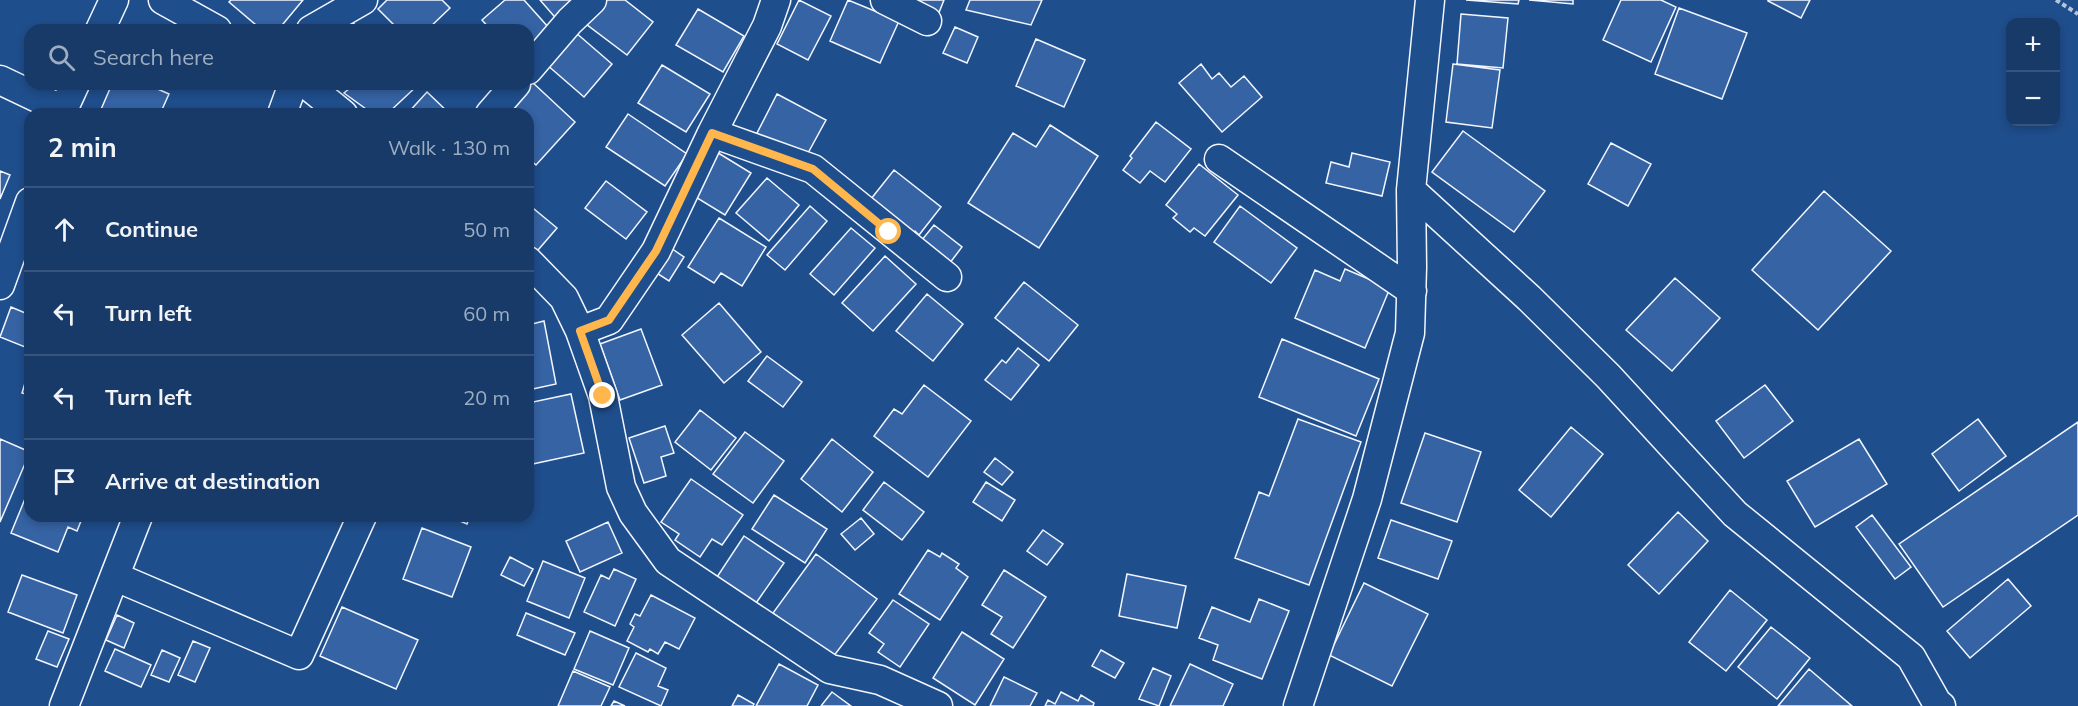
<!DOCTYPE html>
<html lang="en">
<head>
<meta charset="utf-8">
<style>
  body { margin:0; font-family:Mulish,sans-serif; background:#244571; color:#f1f3f6 }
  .controls { position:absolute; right:18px; top:18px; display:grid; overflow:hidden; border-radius:12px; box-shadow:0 3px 9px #0003 }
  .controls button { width:54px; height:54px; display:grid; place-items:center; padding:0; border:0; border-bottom:2px solid #36547d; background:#173a69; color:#f1f3f6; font:30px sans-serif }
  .stop { position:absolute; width:18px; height:18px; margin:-14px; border:4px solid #ffb74d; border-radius:50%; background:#fff }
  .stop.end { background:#ffb74d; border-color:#fff; box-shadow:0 2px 6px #0008 }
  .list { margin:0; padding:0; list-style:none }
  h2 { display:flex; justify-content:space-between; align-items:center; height:78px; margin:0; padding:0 24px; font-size:26px }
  h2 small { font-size:20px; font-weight:400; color:#9eadc0 }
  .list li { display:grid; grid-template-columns:39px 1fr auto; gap:18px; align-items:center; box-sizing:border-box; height:84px; padding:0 24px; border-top:2px solid #36547d }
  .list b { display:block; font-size:22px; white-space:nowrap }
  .list em { font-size:20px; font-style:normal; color:#9eadc0 }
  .icon { flex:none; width:33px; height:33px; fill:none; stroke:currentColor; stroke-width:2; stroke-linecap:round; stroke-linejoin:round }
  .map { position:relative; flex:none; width:2078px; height:706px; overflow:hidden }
  .search { position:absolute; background:#173a69; box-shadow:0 3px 9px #0003; left:24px; top:24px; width:510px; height:66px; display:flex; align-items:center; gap:15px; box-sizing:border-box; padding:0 21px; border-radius:18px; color:#9eadc0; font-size:22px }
  .panel { position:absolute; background:#173a69; box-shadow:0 3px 9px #0003; left:24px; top:108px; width:510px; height:414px; border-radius:18px }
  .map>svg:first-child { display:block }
  .building { fill:#3563a3; stroke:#f2f6ff; stroke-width:1.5 }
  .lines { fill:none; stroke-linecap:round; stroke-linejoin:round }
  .minor-casing { stroke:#f2f6ff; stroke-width:31 }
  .path { stroke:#b3c4dc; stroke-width:4; stroke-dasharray:4.5 3; stroke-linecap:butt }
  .minor { stroke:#1f4e8c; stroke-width:28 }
  .route { stroke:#ffb74d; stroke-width:8 }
</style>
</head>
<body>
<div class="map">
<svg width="2078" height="706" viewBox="0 0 2078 706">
  <rect width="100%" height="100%" fill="#1f4e8c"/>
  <path class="building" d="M231,0h72l-25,30h-16l-33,-28z
    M387,0h55l8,8 -23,22h-28l-21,-21z
    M505,0h19l25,28 -21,18v-16h-37l-9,-10z
    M540,0h47l-27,23z
    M605,0h20l28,22 -26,33 -41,-31z
    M799,0l32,16 -23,44 -31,-16z
    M848,0l51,21 -19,42 -50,-22z
    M905,0h39l-6,15z
    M970,0h72l-11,25 -65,-15z
    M1466,0h53l-1,4z
    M1529,0h44v4z
    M1621,0h40l15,7 -25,55 -48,-22z
    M1768,0h42l-9,18 -33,-17z
    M1679,8l68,25 -25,66 -67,-25z
    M698,9l46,27 -21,36 -47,-27z
    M1461,14l47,4 -5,50 -46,-4z
    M350,19l9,11h-24z
    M955,27l23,10 -11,26 -24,-10z
    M575,32l37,32 -28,33 -38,-33z
    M1036,39l49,21 -21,47 -48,-21z
    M1201,64l11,15 7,-6 12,14 13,-11 18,21 -40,35 -43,-49z
    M1453,64l47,6 -8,58 -46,-6z
    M662,65l48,29 -24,38 -48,-29z
    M531,81l44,41 -39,43 -8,-7v-44h-27z
    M112,84h34l23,10 -9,20h-61z
    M355,84h64l-32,30h-14l-29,-21z
    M427,92l23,22h-43z
    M777,94l49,26 -24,44 -48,-25z
    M628,114l59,40 -22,32 -59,-39z
    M1156,122l35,27 -26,33 -15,-11 -10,12 -17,-13 9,-12 -2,-2z
    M1050,125l48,31 -59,92 -71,-45 45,-70 23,14z
    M1463,131l82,60 -31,41 -82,-60z
    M1611,143l40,21 -23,42 -40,-22z
    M715,151l36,22 -26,42 -36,-22z
    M1352,153l38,9 -8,34 -56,-13 5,-21 18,5z
    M1199,164l39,31 -33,41 -11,-8 -4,4 -17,-14 4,-4 -11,-9z
    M894,170l47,37 -22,28 -4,-4 -10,12 -42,-34z
    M0,171l10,4 -10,24z
    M767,178l32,27 -30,36 -33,-28z
    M606,181l41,31 -21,27 -41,-31z
    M1824,191l67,60 -73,79 -66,-60z
    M528,204l29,24 -25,29 -4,-4z
    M810,206l17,15 -42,49 -18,-15z
    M1240,206l57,42 -26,35 -57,-41z
    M719,218l47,29 -24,39 -21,-13 -7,10 -26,-16z
    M934,225l28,22 -16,21 -29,-22z
    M851,228l24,20 -41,47 -24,-21z
    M668,246l16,11 -15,24 -17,-11z
    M885,256l31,28 -43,47 -31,-28z
    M1345,269l45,19 -25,60 -70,-30 20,-48 25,11z
    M1675,278l45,40 -48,53 -46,-41z
    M1024,282l54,43 -29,36 -54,-43z
    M927,294l36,30 -30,37 -37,-30z
    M719,303l42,49 -37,31 -42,-48z
    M11,307l19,8v34l-30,-12z
    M544,321l12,63 -28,6v-65z
    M641,329l21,56 -42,15 -20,-56z
    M1282,339l97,40 -23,57 -97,-39z
    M1018,348l21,17 -28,35 -26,-20 17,-20 4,3z
    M767,356l35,26 -19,25 -35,-26z
    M30,367v28l-8,-2z
    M924,385l47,36 -43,56 -54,-41 20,-27 8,5z
    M1765,385l28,36 -49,37 -28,-37z
    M571,394l13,59 -56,12v-62z
    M700,410l36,28 -25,32 -36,-28z
    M1298,419l63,23 -52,143 -74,-27 24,-66 10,4z
    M1978,419l28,37 -47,35 -27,-37z
    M2078,422v93l-135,92 -44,-63z
    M665,426l9,27 -13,4 5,19 -22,7 -15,-45z
    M1571,427l32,27 -52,63 -32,-27z
    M745,432l39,29 -31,42 -40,-29z
    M1425,433l56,19 -24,70 -56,-19z
    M0,439l30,13 -30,70z
    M832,439l41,33 -31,40 -41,-33z
    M1859,439l28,45 -72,43 -28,-46z
    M995,458l18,14 -11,13 -18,-13z
    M691,479l52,36 -21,30 -10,-6 -12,18 -25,-17 4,-6 -18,-12z
    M884,482l40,30 -22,28 -39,-30z
    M986,482l29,18 -13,21 -29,-19z
    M29,489l1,27h53l-6,15 -9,-4 -10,25 -47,-19z
    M774,495l53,34 -22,34 -53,-34z
    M1678,512l30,29 -49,53 -31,-29z
    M1872,515l39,52 -16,12 -39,-52z
    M448,516h22l-3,8z
    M861,518l13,16 -19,16 -14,-16z
    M1391,520l61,21 -14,38 -60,-21z
    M608,522l14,31 -42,19 -14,-31z
    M422,528l49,19 -19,50 -49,-18z
    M1043,530l20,14 -16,21 -20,-14z
    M744,536l40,27 -30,43 -39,-26z
    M928,550l12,7 2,-4 17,11 -3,4 12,9 -28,43 -41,-26z
    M816,554l61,45 -44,58 -60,-44z
    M510,557l23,12 -9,17 -23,-11z
    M543,561l42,17 -16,40 -42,-17z
    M614,569l22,10 -21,47 -31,-14 17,-37 8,4z
    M1004,570l42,27 -33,51 -22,-14 11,-17 -20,-12z
    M1127,574l59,12 -9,42 -58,-12z
    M22,575l55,20 -14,38 -55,-21z
    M2008,579l23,27 -61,52 -23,-27z
    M1364,583l64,31 -36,72 -63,-31z
    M1730,590l37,30 -41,51 -37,-29z
    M651,595l44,23 -16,31 -14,-7 -7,12 -8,-5 -2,3 -21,-11 7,-14 -4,-3 5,-10 5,2z
    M1259,599l30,12 -27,68 -49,-19 5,-15 -19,-7 13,-31 38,15z
    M893,600l36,24 -29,43 -22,-15 6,-8 -15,-11z
    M342,607l76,33 -22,49 -76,-33z
    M526,613l49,20 -10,22 -48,-20z
    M117,615l17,8 -10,25 -18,-8z
    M1771,627l39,31 -33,41 -39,-32z
    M48,631l21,8 -12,28 -21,-8z
    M590,631l39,17 -16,37 -39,-16z
    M962,632l42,27 -29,46 -42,-27z
    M193,641l17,7 -15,34 -17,-7z
    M115,649l36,16 -10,22 -36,-16z
    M162,650l18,8 -11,24 -18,-7z
    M1101,650l23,13 -9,15 -23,-12z
    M636,653l30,15 -8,18 10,4 -7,16 -42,-19z
    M779,664l39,21 -11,21h-51z
    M1190,664l43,20 -10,22h-53z
    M1153,668l18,8 -12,30 -20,-7z
    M1809,669l43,37h-74z
    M573,671l37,16 -9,19h-43z
    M1004,677l33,16 -7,13h-40z
    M832,692l19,14h-30z
    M1061,692l17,9 3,-6 13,8 -1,3h-48l3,-6 7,4z
    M738,695l16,9 -1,2h-21z
    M614,701l11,5h-14z"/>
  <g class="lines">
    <g class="minor-casing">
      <path id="minor" d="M163,0l54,30
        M885,0l42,21
        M100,30l14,-30
        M311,30l52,-30
        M528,70l42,-49 22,-21
        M0,80l63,30 -1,4
        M306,84l37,30
        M63,110l12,-26
        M282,114l11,-30
        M490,114l26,-30
        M712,133l55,-107 9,-26
        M1219,159l193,132
        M1411,190l118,108 79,78 127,138 176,143 26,46 4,3
        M528,261l36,37 16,33 23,65 18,91 12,26 35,48 162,108 50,11 58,26
        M0,285l30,-83
        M580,331l29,-11 47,-69 56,-118 101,36 134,108
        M116,577l183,78 63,-139
        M64,706l74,-190
        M1298,706l69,-207 43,-166 2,-66 -1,-77 19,-190"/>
    </g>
    <path class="path" d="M2056,0l22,14"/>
    <use href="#minor" class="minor"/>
  </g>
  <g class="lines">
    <path class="route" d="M603,396l-23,-65 29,-11 47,-69 56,-118 101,36 76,63"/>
  </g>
</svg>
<div class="controls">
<button>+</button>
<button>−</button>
</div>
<div class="stop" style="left:889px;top:232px"></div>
<div class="stop end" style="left:603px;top:396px"></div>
<div class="search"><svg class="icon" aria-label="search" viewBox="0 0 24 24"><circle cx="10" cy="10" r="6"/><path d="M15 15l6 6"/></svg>Search here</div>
<section class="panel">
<h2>2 min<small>Walk · 130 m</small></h2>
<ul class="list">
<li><svg class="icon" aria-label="ahead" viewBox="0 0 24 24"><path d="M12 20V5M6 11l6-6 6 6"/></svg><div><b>Continue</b></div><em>50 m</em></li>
<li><svg class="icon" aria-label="left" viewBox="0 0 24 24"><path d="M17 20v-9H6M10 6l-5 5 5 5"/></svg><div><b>Turn left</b></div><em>60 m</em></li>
<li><svg class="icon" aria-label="left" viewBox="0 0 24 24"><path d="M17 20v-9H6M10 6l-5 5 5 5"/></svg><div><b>Turn left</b></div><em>20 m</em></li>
<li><svg class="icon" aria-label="arrive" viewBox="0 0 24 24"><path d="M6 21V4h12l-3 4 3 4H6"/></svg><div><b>Arrive at destination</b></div></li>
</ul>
</section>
</div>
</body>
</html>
